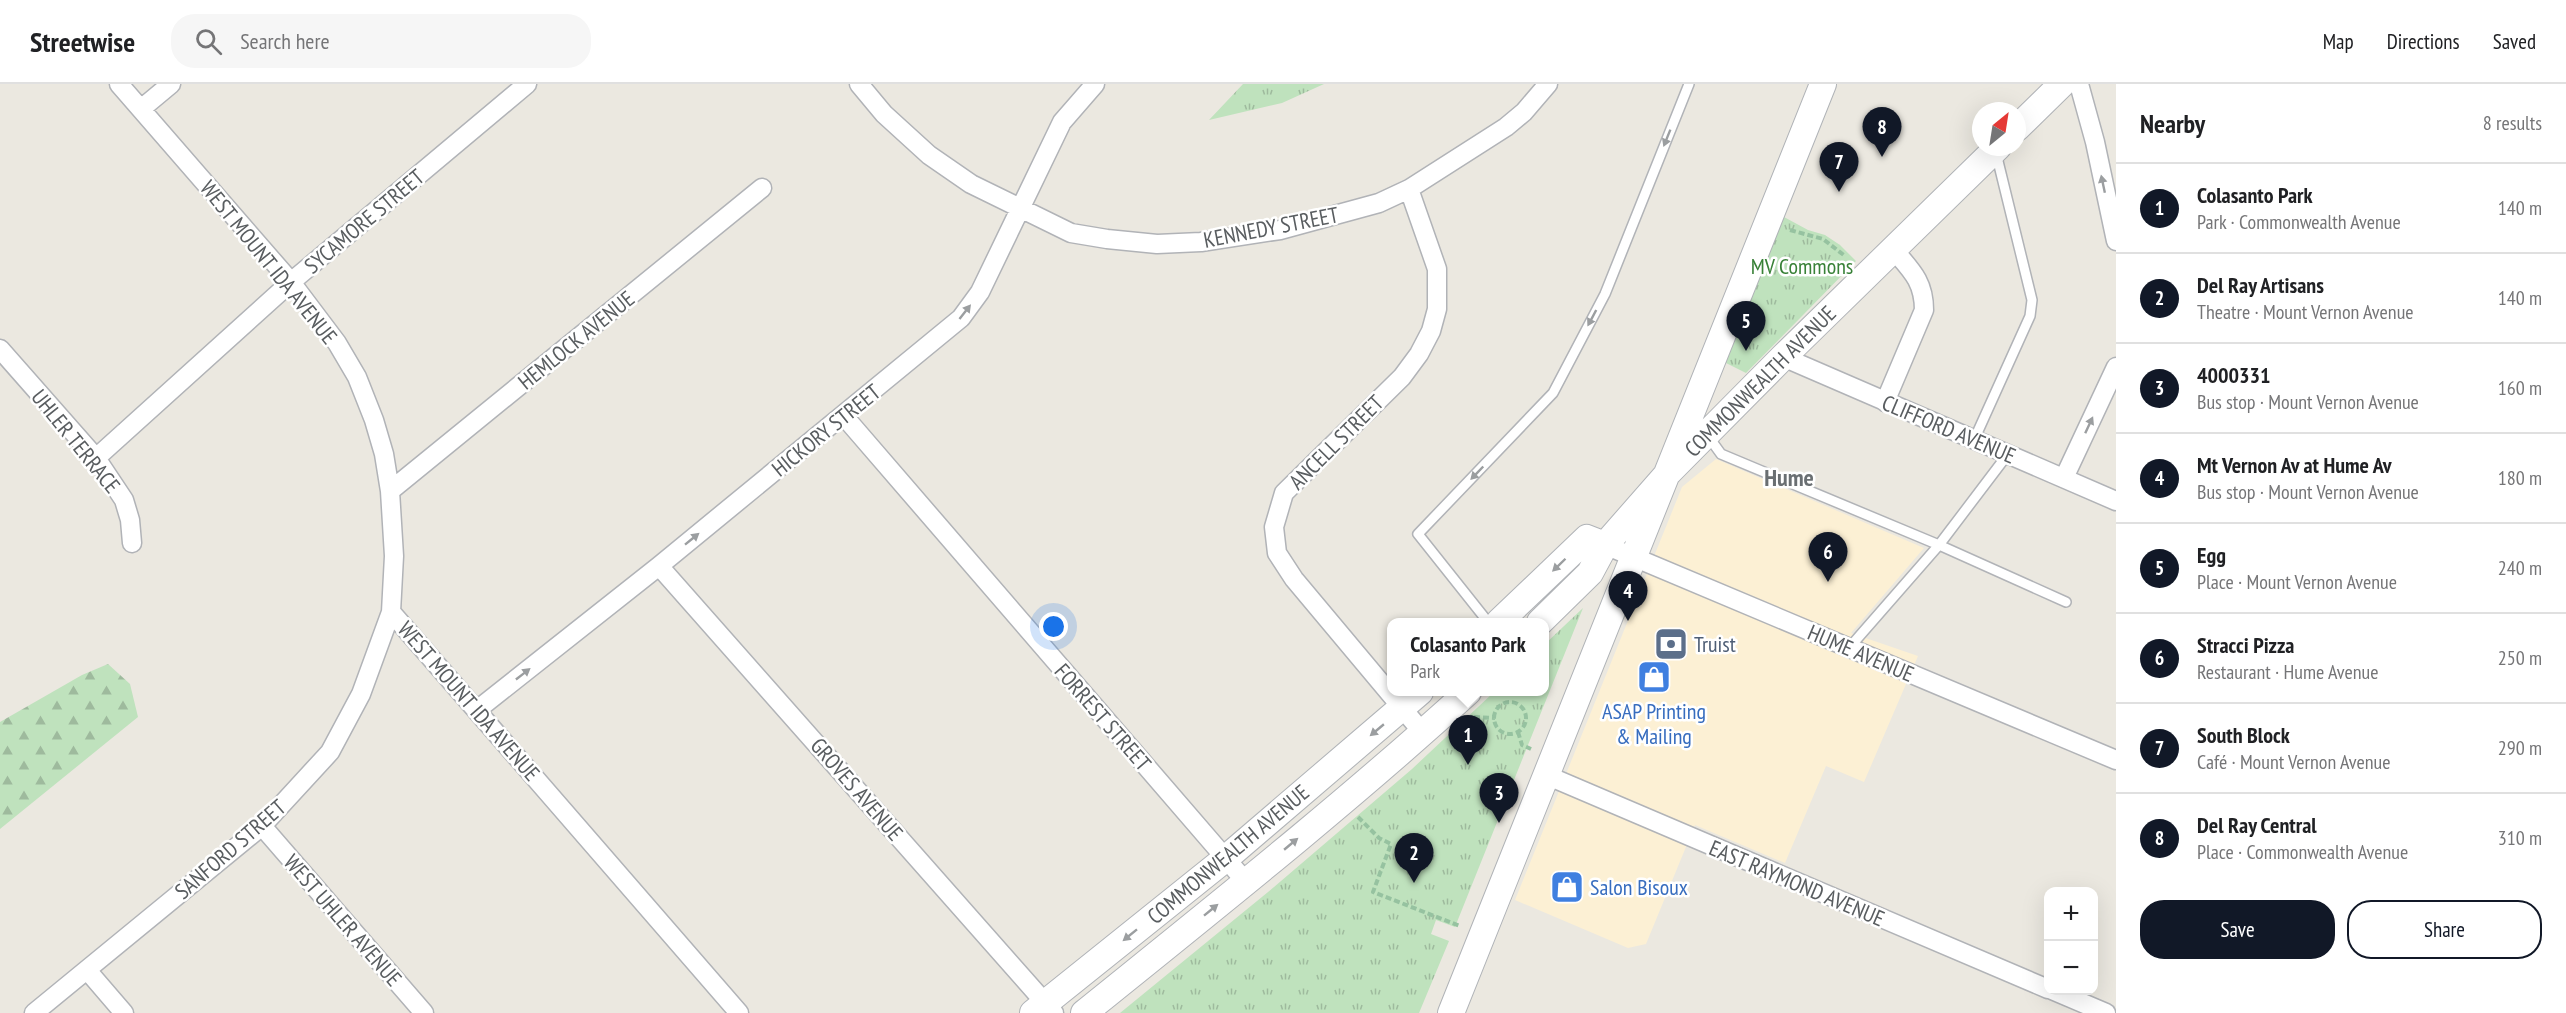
<!DOCTYPE html>
<html lang="en">
<head>
<meta charset="utf-8">
<style>
  body { margin:0; font-family:"PT Sans Narrow",sans-serif; background:#f6f6f6; color:#202124 }
  .controls { position:absolute; right:18px; bottom:18px; display:grid; overflow:hidden; border-radius:12px; box-shadow:0 6px 24px #0002 }
  .controls button { width:54px; height:54px; display:grid; place-items:center; padding:0; border:0; border-bottom:2px solid #e0e0e0; background:#fff; color:#202124; font:30px sans-serif }
  .compass { position:absolute; left:1972px; top:18px; width:54px; height:54px; border-radius:50%; background:#fff; box-shadow:0 6px 24px #0002; rotate:30deg }
  .you { position:absolute; left:1054px; top:543px; width:21px; height:21px; margin:-15px; border:4px solid #fff; border-radius:50%; background:#1a73e8; box-shadow:0 0 0 9px #1a73e833 }
  .badge { display:grid; place-items:center; width:39px; height:39px; border-radius:50%; background:#111827; color:#fff; font-size:20px; font-weight:700 }
  .pin { position:absolute; translate:-50% -50px; filter:drop-shadow(0 2px 3px #0008) }
  .pin::after { content:''; position:absolute; top:32px; width:21px; height:18px; background:inherit; clip-path:polygon(0 0,100% 0,50% 100%) }
  .popup { position:absolute; left:1387px; top:534px; width:162px; height:78px; box-sizing:border-box; display:grid; place-content:center; border-radius:12px; background:#fff; filter:drop-shadow(0 2px 4px #0005); font-size:20px; white-space:nowrap; color:#757577 }
  .popup b { font-size:22px; color:#202124 }
  .popup::after { content:''; position:absolute; left:50%; top:100%; margin-left:-12px; border:12px solid transparent; border-top-color:#fff }
  .list { margin:0; padding:0; list-style:none }
  h2 { display:flex; justify-content:space-between; align-items:center; height:78px; margin:0; padding:0 24px; font-size:26px }
  h2 small { font-size:20px; font-weight:400; color:#757577 }
  .list li { display:grid; grid-template-columns:39px 1fr auto; gap:18px; align-items:center; box-sizing:border-box; height:90px; padding:0 24px; border-top:2px solid #e0e0e0 }
  .list b { display:block; font-size:22px; white-space:nowrap }
  .list p { margin:0; font-size:20px; white-space:nowrap; color:#757577 }
  .list em { font-size:20px; font-style:normal; color:#757577 }
  .actions { display:flex; gap:12px; padding:18px 24px }
  .actions a { flex:1; padding:14px 0; border:2px solid #111827; border-radius:24px; text-align:center; font-size:21px; color:#111827 }
  .actions .main { background:#111827; color:#fff }
  .icon { flex:none; width:33px; height:33px; fill:none; stroke:currentColor; stroke-width:2; stroke-linecap:round; stroke-linejoin:round }
  .map { position:relative; flex:none; width:2116px; height:929px; overflow:hidden }
  header { display:flex; align-items:center; gap:36px; box-sizing:border-box; height:84px; padding:0 30px; background:#fff; border-bottom:2px solid #e0e0e0 }
  header strong { font-size:28px }
  nav { display:flex; gap:33px; margin-inline-start:auto; font-size:21px }
  .search { width:420px; height:54px; background:#f6f6f6; display:flex; align-items:center; gap:15px; box-sizing:border-box; padding:0 21px; border-radius:24px; color:#757577; font-size:22px }
  main { display:flex }
  aside { flex:1; background:#fff }
  .map>svg:first-child { display:block }
  .commercial { fill:#fcf0d4 }
  .forest { fill:url(#forest-firs) }
  .park { fill:url(#park-tufts) }
  .lines { fill:none; stroke-linecap:round; stroke-linejoin:round }
  .lane-casing { stroke:#b1b3b7; stroke-width:12 }
  .street-casing { stroke:#b1b3b7; stroke-width:21 }
  .secondary-casing { stroke:#b0b3b7; stroke-width:28 }
  .path { stroke:#96c2a0; stroke-width:4; stroke-dasharray:6 3; stroke-linecap:butt }
  .lane { stroke:#fff; stroke-width:9 }
  .street { stroke:#fff; stroke-width:18 }
  .secondary { stroke:#fff; stroke-width:26 }
  .oneway { fill:#9b9ea0 }
  .labels { text-anchor:middle; dominant-baseline:central; stroke-width:5; stroke-linejoin:round; paint-order:stroke }
  .street-label { font-size:22px; fill:#595d60; stroke:#fff }
  .park-label { font-size:22px; fill:#388137; stroke:#fff }
  .service-label { font-size:22px; fill:#4e5e75; stroke:#fff; text-anchor:start }
  .shop-label { font-size:22px; fill:#366cbe; stroke:#fff }
  .neighbourhood-label { font-size:24px; font-weight:bold; fill:#6a6f72; stroke:#fff }
</style>
</head>
<body>
<header>
<strong>Streetwise</strong>
<div class="search"><svg class="icon" aria-label="search" viewBox="0 0 24 24"><circle cx="10" cy="10" r="6"/><path d="M15 15l6 6"/></svg>Search here</div>
<nav><a>Map</a><a>Directions</a><a>Saved</a></nav>
</header>
<main>
<div class="map">
<svg width="2116" height="929" viewBox="0 0 2116 929">
  <defs>
    <pattern id="forest-firs" width="22" height="20" patternUnits="userSpaceOnUse" patternTransform="scale(1.5)"><rect width="22" height="20" fill="#bfe2bd"/><path d="M5 1l3.5 6h-7zM16 11l3.5 6h-7z" fill="#9eba9d"/></pattern>
    <pattern id="park-tufts" width="24" height="20" patternUnits="userSpaceOnUse" patternTransform="scale(1.5)"><rect width="24" height="20" fill="#bfe2bd"/><path d="M3 7l-1-3M5 7V3M7 7l1-3M15 17l-1-3M17 17v-4M19 17l1-3" fill="none" stroke="#9eba9d"/></pattern>
  </defs>
  <rect width="100%" height="100%" fill="#ebe8e0"/>
  <path class="commercial" d="M1716,375l208,89 -73,85 67,23 -54,126 -38,-16 -41,97 -90,-38 -49,119 -18,4 -113,-48 167,-413z"/>
  <path class="forest" d="M108,580l22,20 8,33 -138,112v-107l82,-47z"/>
  <path class="park" d="M1243,0h81l-42,19 -73,17z
    M1784,133l24,13 17,5 15,10 16,16 -110,112 -22,-11z
    M1583,524l-128,319 -19,-7 -5,14 18,7 -30,72h-299l154,-126 138,-118 82,-77h50l1,-48z"/>
  <g class="lines">
    <g class="lane-casing">
      <path id="lane" d="M1708,352l13,18 218,91 127,57
        M1974,356l56,-124 2,-16 -36,-147
        M1488,538l-70,-88 135,-141 52,-99 84,-210
        M1849,564l90,-103 69,-91"/>
    </g>
    <g class="street-casing">
      <path id="street" d="M859,0l25,30 45,41 42,29 100,49 36,6 50,5 44,-2 79,-12 99,-27 30,-14 97,-62 18,-15 24,-28
        M2079,0l16,58 21,99
        M141,25l30,-25
        M1409,105l28,80v40l-6,22 -12,23 -17,23 -118,116 -10,34 3,26 17,26 129,154
        M0,265l96,109 28,42 6,20 2,23
        M1783,273l333,144
        M1885,318l39,-92c0,-29 -13,-40 -31,-61
        M843,331l403,467
        M96,374l195,-176 236,-198
        M2064,394l52,-111
        M390,407l372,-303
        M1605,461l511,215
        M659,482l395,447
        M391,528l348,401
        M477,626l182,-144 302,-248 19,-26 82,-170 33,-38
        M1546,691l502,214
        M262,742l162,187
        M87,886l37,43
        M2052,906l54,23
        M34,929l228,-187 68,-74 31,-58 30,-82 3,-56 -4,-65 -6,-37 -10,-34 -17,-43 -20,-34 -46,-61 -172,-198"/>
    </g>
    <g class="secondary-casing">
      <path id="secondary" d="M2017,44l45,-44
        M1499,538l88,-84 18,7
        M1540,538l50,-49 15,-28 64,-73 114,-115 215,-210
        M1033,929l192,-154 195,-167
        M1084,929c130,-105 261,-209 384,-321
        M1451,929l372,-929"/>
    </g>
    <path class="path" d="M1790,146l33,9 22,17
      M1494 634a16 16 0 1 1 32 0a16 16 0 1 1-32 0Z
      M1474,633l21,1
      M1518,648l4,13 9,4
      M1358,733l21,21 12,6 -18,48 87,34"/>
    <use href="#lane" class="lane"/>
    <use href="#street" class="street"/>
    <use href="#secondary" class="secondary"/>
  </g>
  <defs><path id="oneway-solid" d="M-6-.8H1V-3.2L6.5 0L1 3.2V.8H-6Z" transform="scale(1.5)"/></defs>
  <g class="oneway">
    <use href="#oneway-solid" transform="translate(1667 54) rotate(112)"/>
    <use href="#oneway-solid" transform="translate(2103 100) rotate(-102)"/>
    <use href="#oneway-solid" transform="translate(965 228) rotate(-52)"/>
    <use href="#oneway-solid" transform="translate(1592 234) rotate(118)"/>
    <use href="#oneway-solid" transform="translate(2089 341) rotate(-65)"/>
    <use href="#oneway-solid" transform="translate(1477 389) rotate(134)"/>
    <use href="#oneway-solid" transform="translate(692 455) rotate(-39)"/>
    <use href="#oneway-solid" transform="translate(1559 481) rotate(136)"/>
    <use href="#oneway-solid" transform="translate(523 590) rotate(-38)"/>
    <use href="#oneway-solid" transform="translate(1377 646) rotate(140)"/>
    <use href="#oneway-solid" transform="translate(1291 760) rotate(-40)"/>
    <use href="#oneway-solid" transform="translate(1211 826) rotate(-39)"/>
    <use href="#oneway-solid" transform="translate(1130 851) rotate(141)"/>
  </g>
  <defs>
    <g id="bank-square" transform="scale(1.725)"><rect x="-9" y="-9" width="18" height="18" rx="4" fill="#5c6f8a" stroke="#fff"/><path d="M-6-4H6V4H-6ZM0-2.3a2.3 2.3 0 1 0 0 4.6a2.3 2.3 0 1 0 0-4.6Z" fill="#fff"/></g>
    <g id="shop-square" transform="scale(1.725)"><rect x="-9" y="-9" width="18" height="18" rx="4" fill="#3f7fe0" stroke="#fff"/><path d="M-5-2.5h2.3a2.7 3.5 0 0 1 5.4 0H5L5.5 6h-11ZM-1.5-2.5h3a1.5 2.3 0 0 0-3 0Z" fill="#fff"/></g>
  </defs>
  <g fill-rule="evenodd">
    <use href="#bank-square" x="1671" y="560"/>
    <use href="#shop-square" x="1654" y="593"/>
    <use href="#shop-square" x="1567" y="803"/>
  </g>
  <g class="labels">
    <g class="street-label">
      <text transform="translate(364 137) rotate(-40)">SYCAMORE STREET</text>
      <text transform="translate(1271 143) rotate(-11)">KENNEDY STREET</text>
      <text transform="translate(269 178) rotate(51)">WEST MOUNT IDA AVENUE</text>
      <text transform="translate(576 256) rotate(-39)">HEMLOCK AVENUE</text>
      <text transform="translate(1760 297) rotate(-45)">COMMONWEALTH AVENUE</text>
      <text transform="translate(1949 345) rotate(23)">CLIFFORD AVENUE</text>
      <text transform="translate(826 346) rotate(-39)">HICKORY STREET</text>
      <text transform="translate(76 357) rotate(51)">UHLER TERRACE</text>
      <text transform="translate(1336 358) rotate(-45)">ANCELL STREET</text>
      <text transform="translate(1861 569) rotate(23)">HUME AVENUE</text>
      <text transform="translate(469 617) rotate(49)">WEST MOUNT IDA AVENUE</text>
      <text transform="translate(1103 633) rotate(49)">FORREST STREET</text>
      <text transform="translate(857 705) rotate(49)">GROVES AVENUE</text>
      <text transform="translate(230 765) rotate(-41)">SANFORD STREET</text>
      <text transform="translate(1228 770) rotate(-40)">COMMONWEALTH AVENUE</text>
      <text transform="translate(1797 799) rotate(23)">EAST RAYMOND AVENUE</text>
      <text transform="translate(343 836) rotate(49)">WEST UHLER AVENUE</text>
    </g>
    <g class="park-label">
      <text x="1802" y="182">MV Commons</text>
    </g>
    <g class="service-label">
      <text x="1694" y="560">Truist</text>
    </g>
    <g class="shop-label">
      <text x="1654" y="627">ASAP Printing<tspan x="1654" dy="25">&amp; Mailing</tspan></text>
      <text x="1590" y="803" text-anchor="start">Salon Bisoux</text>
    </g>
    <g class="neighbourhood-label">
      <text x="1789" y="393">Hume</text>
    </g>
  </g>
</svg>
<div class="controls">
<button>+</button>
<button>−</button>
</div>
<svg class="compass" viewBox="-18 -18 36 36"><path d="M0-13l5 13h-10z" fill="#e53935"/><path d="M0 13l5-13h-10z" fill="#757577"/></svg>
<div class="you"></div>
<div class="pin badge" style="left:1468px;top:681px">1</div>
<div class="popup"><b>Colasanto Park</b>Park</div>
<div class="pin badge" style="left:1414px;top:799px">2</div>
<div class="pin badge" style="left:1499px;top:739px">3</div>
<div class="pin badge" style="left:1628px;top:537px">4</div>
<div class="pin badge" style="left:1746px;top:267px">5</div>
<div class="pin badge" style="left:1828px;top:498px">6</div>
<div class="pin badge" style="left:1839px;top:108px">7</div>
<div class="pin badge" style="left:1882px;top:73px">8</div>
</div>
<aside>
<h2>Nearby<small>8 results</small></h2>
<ul class="list">
<li><span class="badge">1</span><div><b>Colasanto Park</b><p>Park · Commonwealth Avenue</p></div><em>140 m</em></li>
<li><span class="badge">2</span><div><b>Del Ray Artisans</b><p>Theatre · Mount Vernon Avenue</p></div><em>140 m</em></li>
<li><span class="badge">3</span><div><b>4000331</b><p>Bus stop · Mount Vernon Avenue</p></div><em>160 m</em></li>
<li><span class="badge">4</span><div><b>Mt Vernon Av at Hume Av</b><p>Bus stop · Mount Vernon Avenue</p></div><em>180 m</em></li>
<li><span class="badge">5</span><div><b>Egg</b><p>Place · Mount Vernon Avenue</p></div><em>240 m</em></li>
<li><span class="badge">6</span><div><b>Stracci Pizza</b><p>Restaurant · Hume Avenue</p></div><em>250 m</em></li>
<li><span class="badge">7</span><div><b>South Block</b><p>Café · Mount Vernon Avenue</p></div><em>290 m</em></li>
<li><span class="badge">8</span><div><b>Del Ray Central</b><p>Place · Commonwealth Avenue</p></div><em>310 m</em></li>
</ul>
<div class="actions"><a class="main">Save</a><a>Share</a></div>
</aside>
</main>
</body>
</html>
